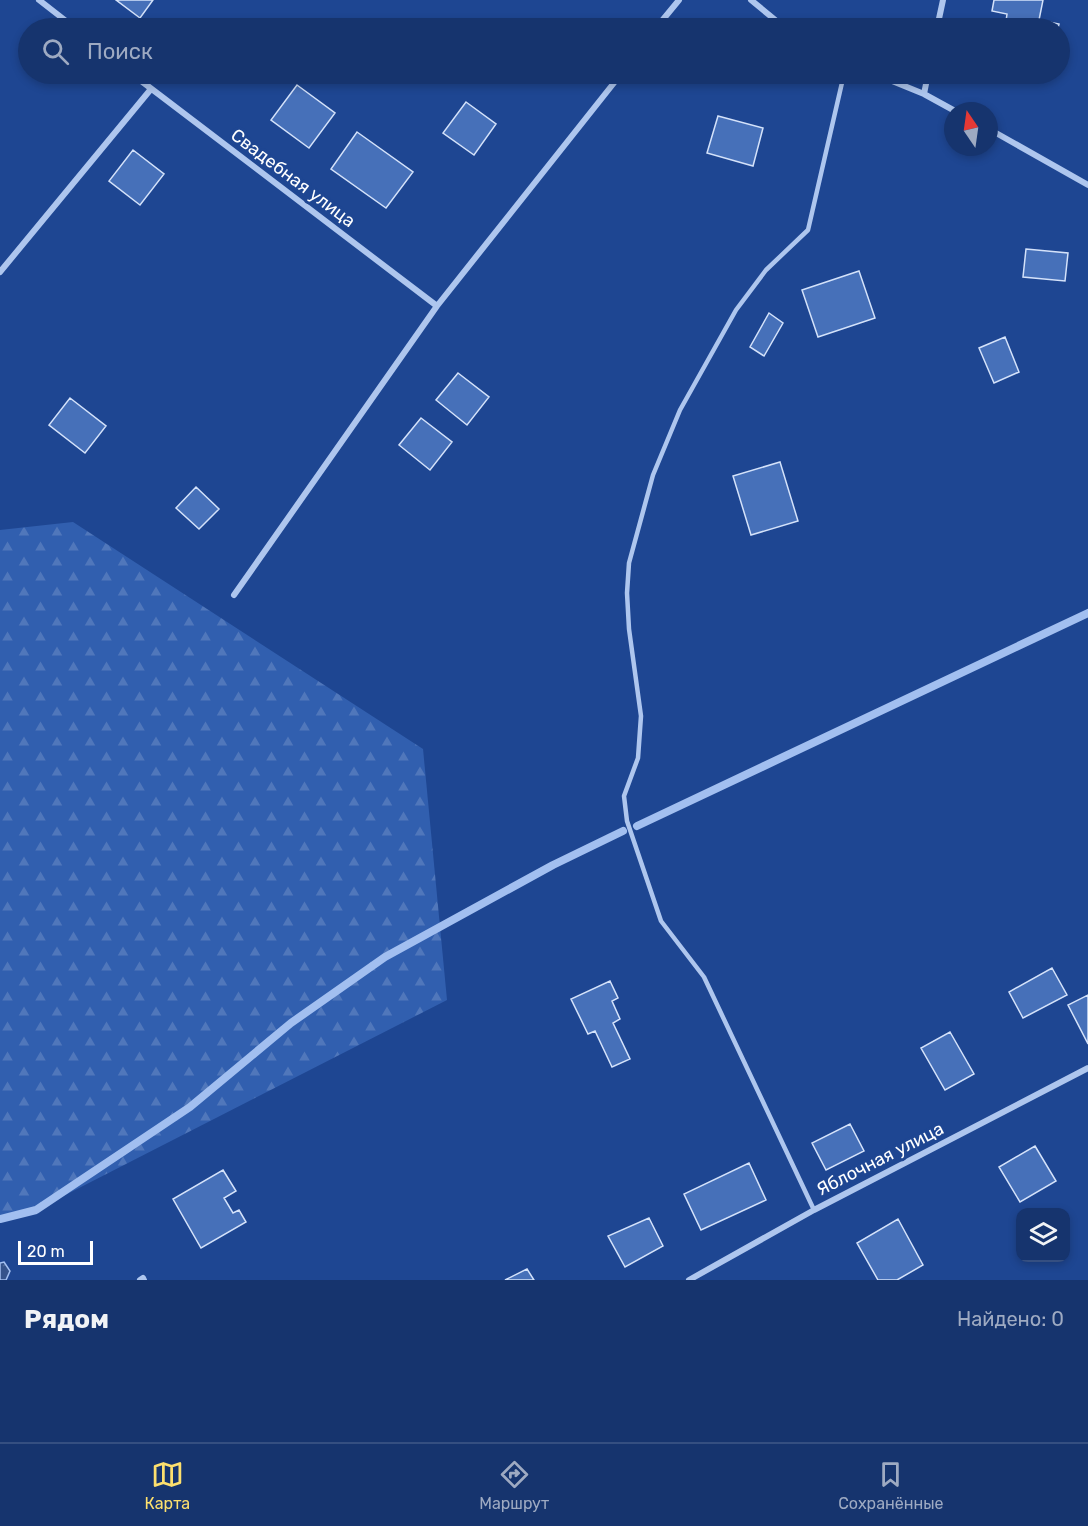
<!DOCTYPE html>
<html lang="ru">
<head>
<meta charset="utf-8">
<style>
  body { margin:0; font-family:Rubik,sans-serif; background:#233f76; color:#f1f3f6 }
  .controls { position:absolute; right:18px; bottom:18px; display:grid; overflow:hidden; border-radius:12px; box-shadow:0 3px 9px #0003 }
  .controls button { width:54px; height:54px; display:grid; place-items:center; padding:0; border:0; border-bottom:2px solid #354f81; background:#16346e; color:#f1f3f6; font:30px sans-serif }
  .compass { position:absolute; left:944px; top:102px; width:54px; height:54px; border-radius:50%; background:#16346e; box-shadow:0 3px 9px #0003; rotate:347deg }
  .scale { position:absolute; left:18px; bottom:15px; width:75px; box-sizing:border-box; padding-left:6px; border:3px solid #fff; border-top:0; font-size:16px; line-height:21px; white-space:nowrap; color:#fff; -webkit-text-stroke:4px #1e4692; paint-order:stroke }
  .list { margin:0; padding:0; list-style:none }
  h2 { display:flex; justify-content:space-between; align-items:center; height:78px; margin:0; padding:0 24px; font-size:26px }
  h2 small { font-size:20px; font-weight:400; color:#9eaac2 }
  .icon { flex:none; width:33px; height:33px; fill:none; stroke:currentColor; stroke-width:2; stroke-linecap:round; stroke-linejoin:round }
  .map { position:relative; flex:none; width:1088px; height:1280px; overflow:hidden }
  .search { position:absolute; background:#16346e; box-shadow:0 3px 9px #0003; left:18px; right:18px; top:18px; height:66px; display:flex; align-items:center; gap:15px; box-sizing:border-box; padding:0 21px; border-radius:33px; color:#9eaac2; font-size:22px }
  .sheet { height:162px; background:#16346e }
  nav { display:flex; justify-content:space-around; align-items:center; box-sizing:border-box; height:84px; border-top:2px solid #354f81; background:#16346e; font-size:16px; color:#9eaac2 }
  nav a { display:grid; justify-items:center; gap:3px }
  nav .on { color:#fde06e }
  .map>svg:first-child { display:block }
  .forest { fill:url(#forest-firs) }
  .water { fill:url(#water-ripples); stroke:#a2bff0; stroke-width:1.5 }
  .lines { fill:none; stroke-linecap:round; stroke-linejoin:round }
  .stream { stroke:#a2bff0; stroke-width:8 }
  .building { fill:#4670b9; stroke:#d4e2fa; stroke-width:1.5 }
  .service { stroke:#aec6ee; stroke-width:4.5 }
  .minor { stroke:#aec6ee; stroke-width:6 }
  .labels { text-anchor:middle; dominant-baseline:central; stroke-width:6; stroke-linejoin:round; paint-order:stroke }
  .street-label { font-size:18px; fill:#fff; stroke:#1e4692 }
</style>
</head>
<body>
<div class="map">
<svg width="1088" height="1280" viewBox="0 0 1088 1280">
  <defs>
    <pattern id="forest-firs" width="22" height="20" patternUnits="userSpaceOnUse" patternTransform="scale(1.5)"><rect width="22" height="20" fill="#315faf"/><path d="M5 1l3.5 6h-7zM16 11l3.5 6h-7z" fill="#5077bb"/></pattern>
    <pattern id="water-ripples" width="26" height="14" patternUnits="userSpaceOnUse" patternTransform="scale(1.5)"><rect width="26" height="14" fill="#35538b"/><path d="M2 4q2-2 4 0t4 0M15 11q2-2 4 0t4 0" fill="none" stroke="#536d9c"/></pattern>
  </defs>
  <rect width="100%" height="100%" fill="#1e4692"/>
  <path class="forest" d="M73,522l350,227 24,251 -411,210 -36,9v-689z"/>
  <path class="water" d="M4,1262l6,9 -4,9h-6v-17z"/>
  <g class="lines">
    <path class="stream" d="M637,826l451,-213
      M0,1219l36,-9 154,-103 101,-84 94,-66 168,-92 70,-34"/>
  </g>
  <path class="building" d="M116,0h37l-13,18z
    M994,0h49l-4,20 20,4 -1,4h-53l2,-14 -15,-3z
    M297,85l38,28 -26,35 -38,-28z
    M466,102l30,22 -22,31 -31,-22z
    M718,116l45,12 -10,38 -46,-13z
    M357,132l56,40 -27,36 -55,-39z
    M133,150l31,24 -24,31 -31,-24z
    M1026,249l42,4 -3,28 -42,-4z
    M859,271l16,47 -57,19 -16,-47z
    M769,313l14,10 -19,33 -14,-9z
    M1005,337l14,35 -25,11 -15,-35z
    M458,373l31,24 -22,28 -31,-25z
    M70,398l36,28 -21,27 -36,-28z
    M421,418l31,24 -22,28 -31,-25z
    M780,462l18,59 -47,14 -18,-59z
    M196,487l23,22 -20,20 -23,-21z
    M1052,968l15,27 -44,23 -14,-26z
    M610,981l8,17 -6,3 8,18 -7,4 17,36 -18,8 -17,-36 -7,3 -17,-35z
    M1088,995v49l-20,-39z
    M950,1032l24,42 -29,16 -24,-42z
    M850,1124l14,27 -38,19 -14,-27z
    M1035,1146l21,35 -36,21 -21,-35z
    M749,1163l17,37 -65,30 -17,-36z
    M223,1170l13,21 -12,7 9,15 6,-3 7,12 -45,26 -28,-49z
    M649,1218l14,28 -38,21 -17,-31z
    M898,1219l25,46 -26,15h-19l-21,-37z
    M527,1269l7,11h-29z"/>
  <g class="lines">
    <path class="service" d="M814,1210l-110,-233 -43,-56 -34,-100 -3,-25 14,-38 3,-42 -12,-87 -2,-36 2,-30 24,-88 27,-65 56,-100 30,-40 42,-40 36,-156"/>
    <path class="minor" d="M39,0l36,28
      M751,0l34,28
      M656,28l23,-28
      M937,28l6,-28
      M132,74l305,232
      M875,74l49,20 31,17
      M924,94l4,-20
      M989,129l99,56
      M0,272l151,-183
      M234,595l203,-289 184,-232
      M140,1280l3,-2 1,2
      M689,1280l125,-70 274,-142"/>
  </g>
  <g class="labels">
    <g class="street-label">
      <text transform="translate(293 178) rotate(37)">Свадебная улица</text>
      <text transform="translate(880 1159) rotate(-27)">Яблочная улица</text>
    </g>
  </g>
</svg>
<div class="controls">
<button><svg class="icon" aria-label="layers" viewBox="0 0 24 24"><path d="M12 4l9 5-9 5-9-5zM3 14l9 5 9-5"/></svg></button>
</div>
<svg class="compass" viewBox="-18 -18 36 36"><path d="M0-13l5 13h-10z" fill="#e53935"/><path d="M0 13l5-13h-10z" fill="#9eaac2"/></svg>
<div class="scale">20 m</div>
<div class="search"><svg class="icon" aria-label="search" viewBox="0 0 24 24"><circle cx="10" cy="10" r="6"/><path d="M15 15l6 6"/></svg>Поиск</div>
</div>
<section class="sheet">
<h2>Рядом<small>Найдено: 0</small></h2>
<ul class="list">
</ul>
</section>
<nav>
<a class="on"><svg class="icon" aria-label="map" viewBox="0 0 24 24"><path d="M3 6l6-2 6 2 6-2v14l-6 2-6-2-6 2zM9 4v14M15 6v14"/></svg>Карта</a>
<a><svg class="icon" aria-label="directions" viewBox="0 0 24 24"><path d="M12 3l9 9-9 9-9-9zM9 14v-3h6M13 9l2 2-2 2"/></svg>Маршрут</a>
<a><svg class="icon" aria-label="saved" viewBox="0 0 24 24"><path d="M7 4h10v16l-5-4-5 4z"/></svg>Сохранённые</a>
</nav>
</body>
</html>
